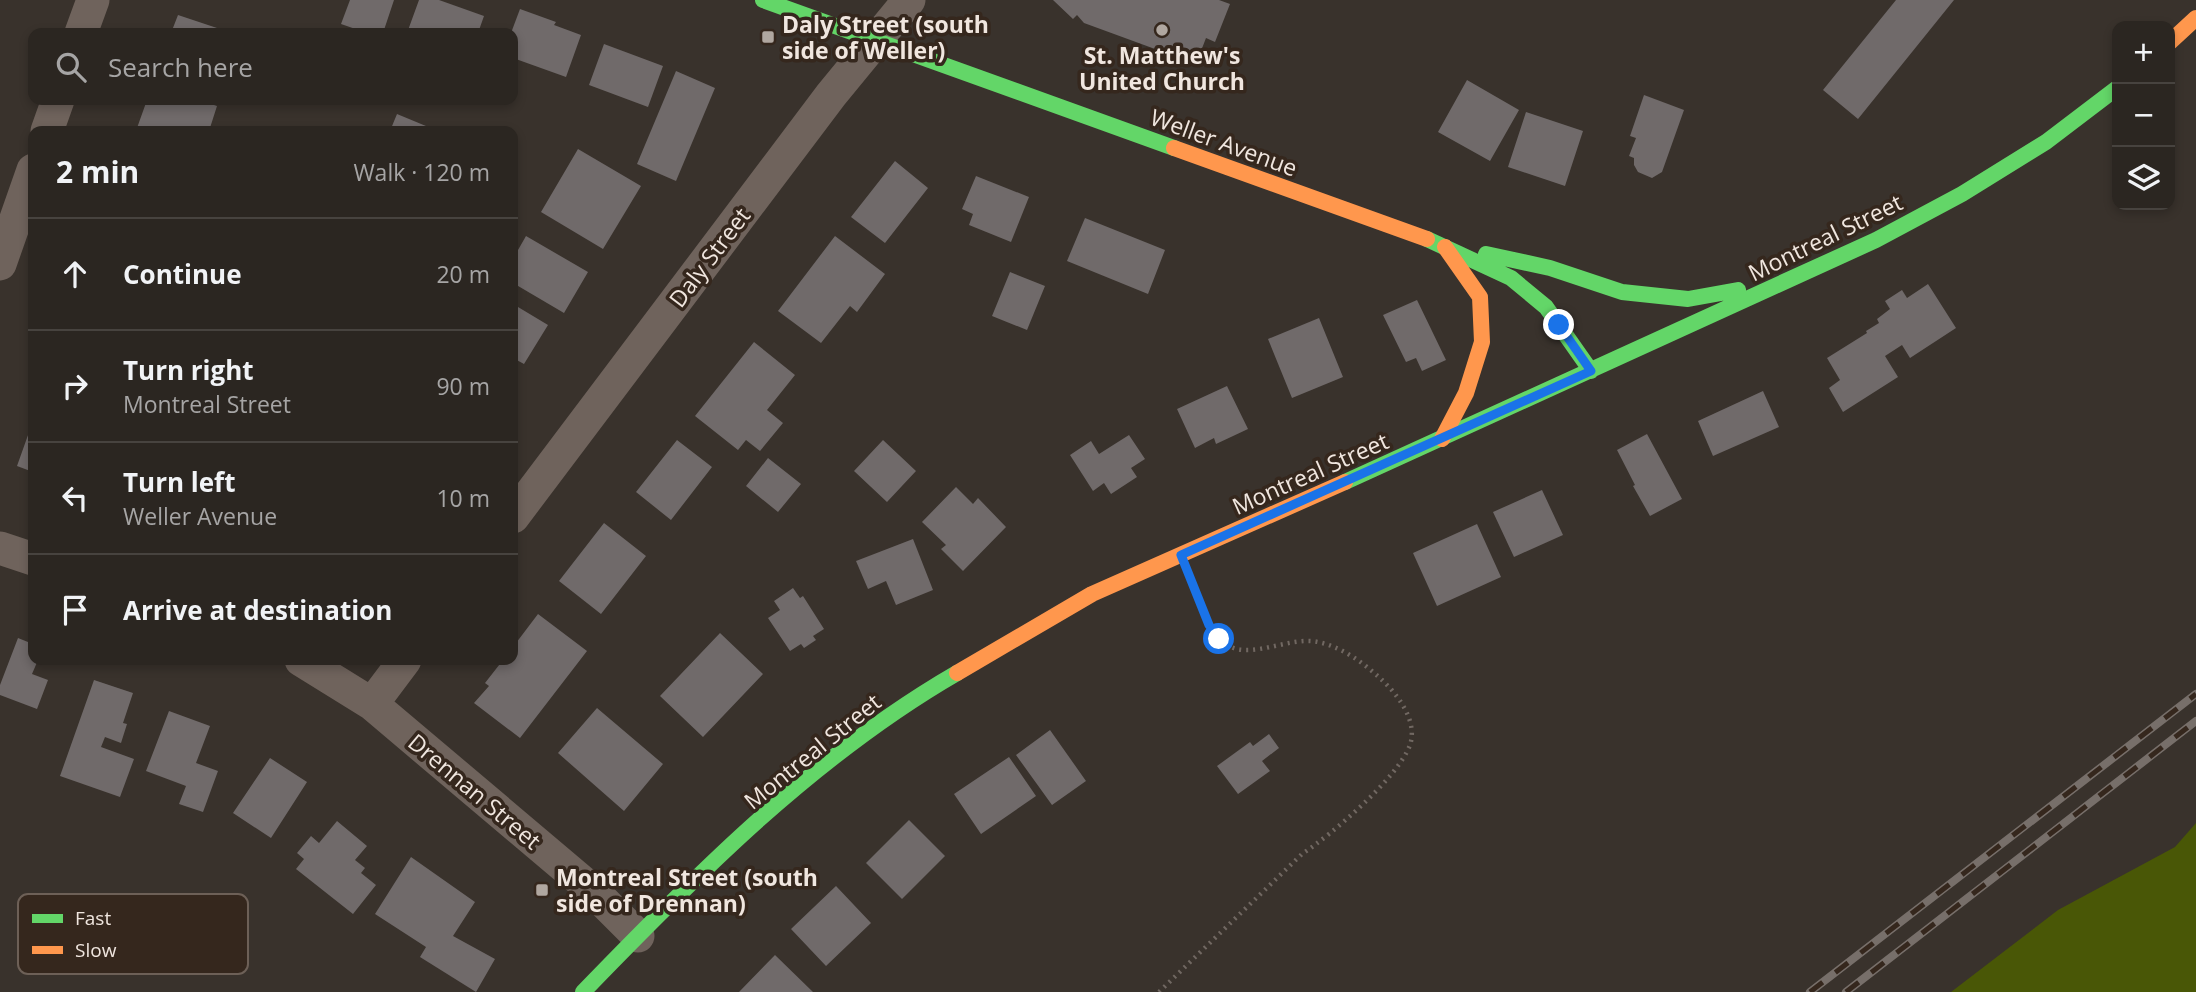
<!DOCTYPE html>
<html lang="en">
<head>
<meta charset="utf-8">
<style>
  body { margin:0; font-family:"Open Sans",sans-serif; background:#37322e; color:#f1f3f6 }
  .controls { position:absolute; right:21px; top:21px; display:grid; overflow:hidden; border-radius:14px; box-shadow:0 4px 10px #0003 }
  .controls button { width:63px; height:63px; display:grid; place-items:center; padding:0; border:0; border-bottom:2px solid #47433f; background:#2b2621; color:#f1f3f6; font:35px sans-serif }
  .stop { position:absolute; width:21px; height:21px; margin:-16px; border:5px solid #1a73e8; border-radius:50%; background:#fff }
  .stop.end { background:#1a73e8; border-color:#fff; box-shadow:0 2px 7px #0008 }
  .list { margin:0; padding:0; list-style:none }
  h2 { display:flex; justify-content:space-between; align-items:center; height:91px; margin:0; padding:0 28px; font-size:30px }
  h2 small { font-size:23px; font-weight:400; color:#a6a5a5 }
  .list li { display:grid; grid-template-columns:46px 1fr auto; gap:21px; align-items:center; box-sizing:border-box; height:112px; padding:0 28px; border-top:2px solid #47433f }
  .list b { display:block; font-size:26px; white-space:nowrap }
  .list p { margin:0; font-size:23px; white-space:nowrap; color:#a6a5a5 }
  .list em { font-size:23px; font-style:normal; color:#a6a5a5 }
  .icon { flex:none; width:38px; height:38px; fill:none; stroke:currentColor; stroke-width:2; stroke-linecap:round; stroke-linejoin:round }
  .map { position:relative; flex:none; width:2196px; height:992px; overflow:hidden }
  .search { position:absolute; background:#2b2621; box-shadow:0 4px 10px #0003; left:28px; top:28px; width:490px; height:77px; display:flex; align-items:center; gap:18px; box-sizing:border-box; padding:0 24px; border-radius:14px; color:#a6a5a5; font-size:26px }
  .panel { position:absolute; background:#2b2621; box-shadow:0 4px 10px #0003; left:28px; top:126px; width:490px; height:539px; border-radius:14px }
  .map>svg:first-child { display:block }
  .green { fill:#495706 }
  .building { fill:#706a6a }
  .lines { fill:none; stroke-linecap:round; stroke-linejoin:round }
  .path { stroke:#716862; stroke-width:4.5; stroke-dasharray:2 5; stroke-linecap:butt }
  .street { stroke:#6f635c; stroke-width:33 }
  .fast { stroke:#63d668; stroke-width:16 }
  .slow { stroke:#ff974d; stroke-width:16 }
  .rail-casing { stroke:#776f6a; stroke-width:8 }
  .rail { stroke:#35271d; stroke-width:5; stroke-dasharray:16; stroke-linecap:butt }
  .route { stroke:#1a73e8; stroke-width:9 }
  .poi-dot { fill:#b0a7a0; stroke:#35271d; stroke-width:2.5 }
  .labels { text-anchor:middle; dominant-baseline:central; stroke-width:7; stroke-linejoin:round; paint-order:stroke }
  .poi-label { font-size:23px; font-weight:bold; fill:#f0e6df; stroke:#35271d; text-anchor:start }
  .street-label { font-size:23px; fill:#f0e6df; stroke:#35271d }
  .key { fill:#35271d; stroke:#6d6057; stroke-width:2 }
  .key-label { font-size:19px; fill:#f0e6df }
</style>
</head>
<body>
<div class="map">
<svg width="2196" height="992" viewBox="0 0 2196 992">
  <rect width="100%" height="100%" fill="#39322c"/>
  <path class="green" d="M2196,823v169h-245l107,-82 117,-63z"/>
  <path class="building" d="M350,0h44l-11,33h-16l-26,-9z
    M419,0h20l45,16 -6,17h-71z
    M1053,0h166l11,4 -15,38 -9,-4 -10,26 -112,-41 -7,-8 -4,4z
    M1896,0h58l-96,119 -35,-29z
    M520,9l36,13 -2,3 27,10 -15,42 -53,-19 -2,-25z
    M178,15l54,18h-61z
    M604,44l59,22 -15,41 -59,-22z
    M676,71l39,17 -39,93 -39,-17z
    M1467,80l52,30 -29,51 -52,-29z
    M1644,95l40,15 -22,62 -10,6 -14,-6 -4,-7v-7l-5,-2 7,-18 -6,-2z
    M147,100h52l18,6 -8,25h-64l-8,-3z
    M1526,112l57,19 -18,55 -57,-19z
    M397,114l41,17h-48z
    M578,149l63,37 -38,63 -62,-37z
    M895,161l33,27 -43,55 -34,-26z
    M976,176l53,21 -18,45 -42,-17 4,-11 -11,-5z
    M1085,218l80,32 -17,44 -81,-33z
    M526,236l62,36 -24,41 -51,-30v-37l5,4z
    M835,236l50,38 -28,38 -7,-6 -29,37 -43,-32z
    M1010,272l35,14 -18,44 -35,-14z
    M1928,284l28,44 -46,30 -8,-13 -17,11 13,21 -55,35 -14,-24 11,-8 -13,-22 40,-25 -1,-2 13,-8 -2,-4 13,-10 -5,-8 17,-11 5,8z
    M1417,300l29,60 -24,11 -6,-13 -10,4 -23,-47z
    M513,304l35,21 -24,39 -11,-6z
    M1319,318l24,59 -51,21 -24,-59z
    M754,342l41,33 -28,35 16,13 -23,28 -14,-11 -8,10 -43,-34z
    M1227,386l21,43 -32,15 -2,-6 -19,10 -18,-39z
    M1763,391l16,36 -66,29 -15,-35z
    M33,421v51l-16,-6z
    M1647,434l35,65 -32,17 -17,-30 2,-1 -18,-35z
    M1129,435l16,24 -14,9 6,9 -26,17 -7,-11 -11,8 -23,-36 21,-14 8,13z
    M677,440l35,27 -41,53 -35,-28z
    M883,440l33,31 -29,31 -33,-31z
    M768,458l33,26 -23,28 -32,-26z
    M956,487l17,17 5,-6 28,29 -43,44 -22,-22 5,-4 -24,-23z
    M1542,490l21,45 -49,22 -21,-45z
    M604,523l42,33 -45,58 -42,-33z
    M1477,524l24,53 -64,29 -24,-53z
    M913,539l20,51 -37,15 -10,-24 -18,8 -12,-28z
    M793,588l7,10 3,-2 21,33 -11,7 3,4 -12,8 -3,-4 -11,7 -22,-33 12,-8 -6,-9z
    M538,614l49,37 -67,87 -46,-35 15,-17 -4,-3 18,-23h10v-13z
    M720,633l43,41 -60,63 -43,-41z
    M18,638l15,6v16h5l-6,14 16,6 -11,29 -37,-14v-10z
    M94,680l39,13 -10,30 4,1 -6,19 -16,-6 -4,10 33,12 -14,38 -60,-21z
    M597,708l66,56 -39,47 -66,-58z
    M169,711l41,15 -14,37 22,8 -15,41 -24,-8 7,-18 -40,-15z
    M1050,730l36,51 -34,24 -36,-50z
    M1269,734l10,14 -17,13 8,10 -32,23 -21,-28 33,-24 3,4z
    M1009,757l27,39 -55,38 -27,-40z
    M270,758l37,24 -36,56 -38,-25z
    M909,820l36,36 -43,43 -36,-36z
    M337,821l30,25 -12,14 10,8 -4,5 15,12 -23,29 -57,-45 8,-10 -7,-6 14,-17 8,7z
    M411,857l64,45 -22,34 42,23 -19,33 -56,-35 6,-10 -51,-33z
    M836,886l35,37 -45,43 -35,-37z
    M775,955l38,37h-74z"/>
  <g class="lines">
    <path class="path" d="M1159,992l143,-138c29,-19 96,-76 108,-109 8,-24 -12,-50 -28,-65 -18,-17 -40,-33 -64,-38 -28,-6 -65,17 -89,4 -20,-11 -27,-38 -35,-58"/>
    <path class="street" d="M81,33l12,-33
      M47,131l11,-31
      M0,264l33,-94
      M513,517l318,-422 78,-95
      M0,548l33,11
      M301,660l71,44 220,186 46,46
      M372,704l33,-44"/>
    <path class="fast" d="M763,0l411,148
      M1427,239l84,39 35,29 45,64
      M1486,254l64,14 72,24 66,7 50,-9
      M1345,482l531,-242 86,-46 84,-52 71,-54
      M583,992c113,-117 232,-237 374,-319"/>
    <path class="slow" d="M2170,42l26,-24
      M1174,148l253,91
      M1442,439l24,-46 16,-51 -2,-45 -35,-50
      M957,673l135,-79 253,-112"/>
    <g class="rail-casing">
      <path id="rail" d="M1810,992l386,-298
        M1846,992l350,-271"/>
    </g>
    <use href="#rail" class="rail"/>
  </g>
  <g class="lines">
    <path class="route" d="M1219,639l-10,-14 -28,-70 410,-184 -32,-46"/>
  </g>
  <g class="poi-dot">
    <circle cx="1162" cy="30" r="7"/>
    <rect x="761" y="30" width="14" height="14" rx="3.5"/>
    <rect x="535" y="883" width="14" height="14" rx="3.5"/>
  </g>
  <g class="labels">
    <g class="poi-label">
      <text x="782" y="24">Daly Street (south<tspan x="782" dy="26">side of Weller)</tspan></text>
      <text x="1162" y="55" text-anchor="middle">St. Matthew's<tspan x="1162" dy="26">United Church</tspan></text>
      <text x="556" y="877">Montreal Street (south<tspan x="556" dy="26">side of Drennan)</tspan></text>
    </g>
    <g class="street-label">
      <text transform="translate(1224 142) rotate(20)">Weller Avenue</text>
      <text transform="translate(1825 237) rotate(-26)">Montreal Street</text>
      <text transform="translate(709 257) rotate(-53)">Daly Street</text>
      <text transform="translate(1310 473) rotate(-24)">Montreal Street</text>
      <text transform="translate(812 751) rotate(-39)">Montreal Street</text>
      <text transform="translate(475 791) rotate(40)">Drennan Street</text>
    </g>
  </g>
  <rect x="18" y="894" width="230" height="80" rx="10" class="key"/>
  <rect x="32" y="914" width="31" height="9" fill="#63d668"/>
  <rect x="32" y="946" width="31" height="8" fill="#ff974d"/>
  <g class="key-label">
    <text x="75" y="925">Fast</text>
    <text x="75" y="957">Slow</text>
  </g>
</svg>
<div class="controls">
<button>+</button>
<button>−</button>
<button><svg class="icon" aria-label="layers" viewBox="0 0 24 24"><path d="M12 4l9 5-9 5-9-5zM3 14l9 5 9-5"/></svg></button>
</div>
<div class="stop" style="left:1219px;top:639px"></div>
<div class="stop end" style="left:1559px;top:325px"></div>
<div class="search"><svg class="icon" aria-label="search" viewBox="0 0 24 24"><circle cx="10" cy="10" r="6"/><path d="M15 15l6 6"/></svg>Search here</div>
<section class="panel">
<h2>2 min<small>Walk · 120 m</small></h2>
<ul class="list">
<li><svg class="icon" aria-label="ahead" viewBox="0 0 24 24"><path d="M12 20V5M6 11l6-6 6 6"/></svg><div><b>Continue</b></div><em>20 m</em></li>
<li><svg class="icon" aria-label="right" viewBox="0 0 24 24"><path d="M7 20v-9h11M14 6l5 5-5 5"/></svg><div><b>Turn right</b><p>Montreal Street</p></div><em>90 m</em></li>
<li><svg class="icon" aria-label="left" viewBox="0 0 24 24"><path d="M17 20v-9H6M10 6l-5 5 5 5"/></svg><div><b>Turn left</b><p>Weller Avenue</p></div><em>10 m</em></li>
<li><svg class="icon" aria-label="arrive" viewBox="0 0 24 24"><path d="M6 21V4h12l-3 4 3 4H6"/></svg><div><b>Arrive at destination</b></div></li>
</ul>
</section>
</div>
</body>
</html>
